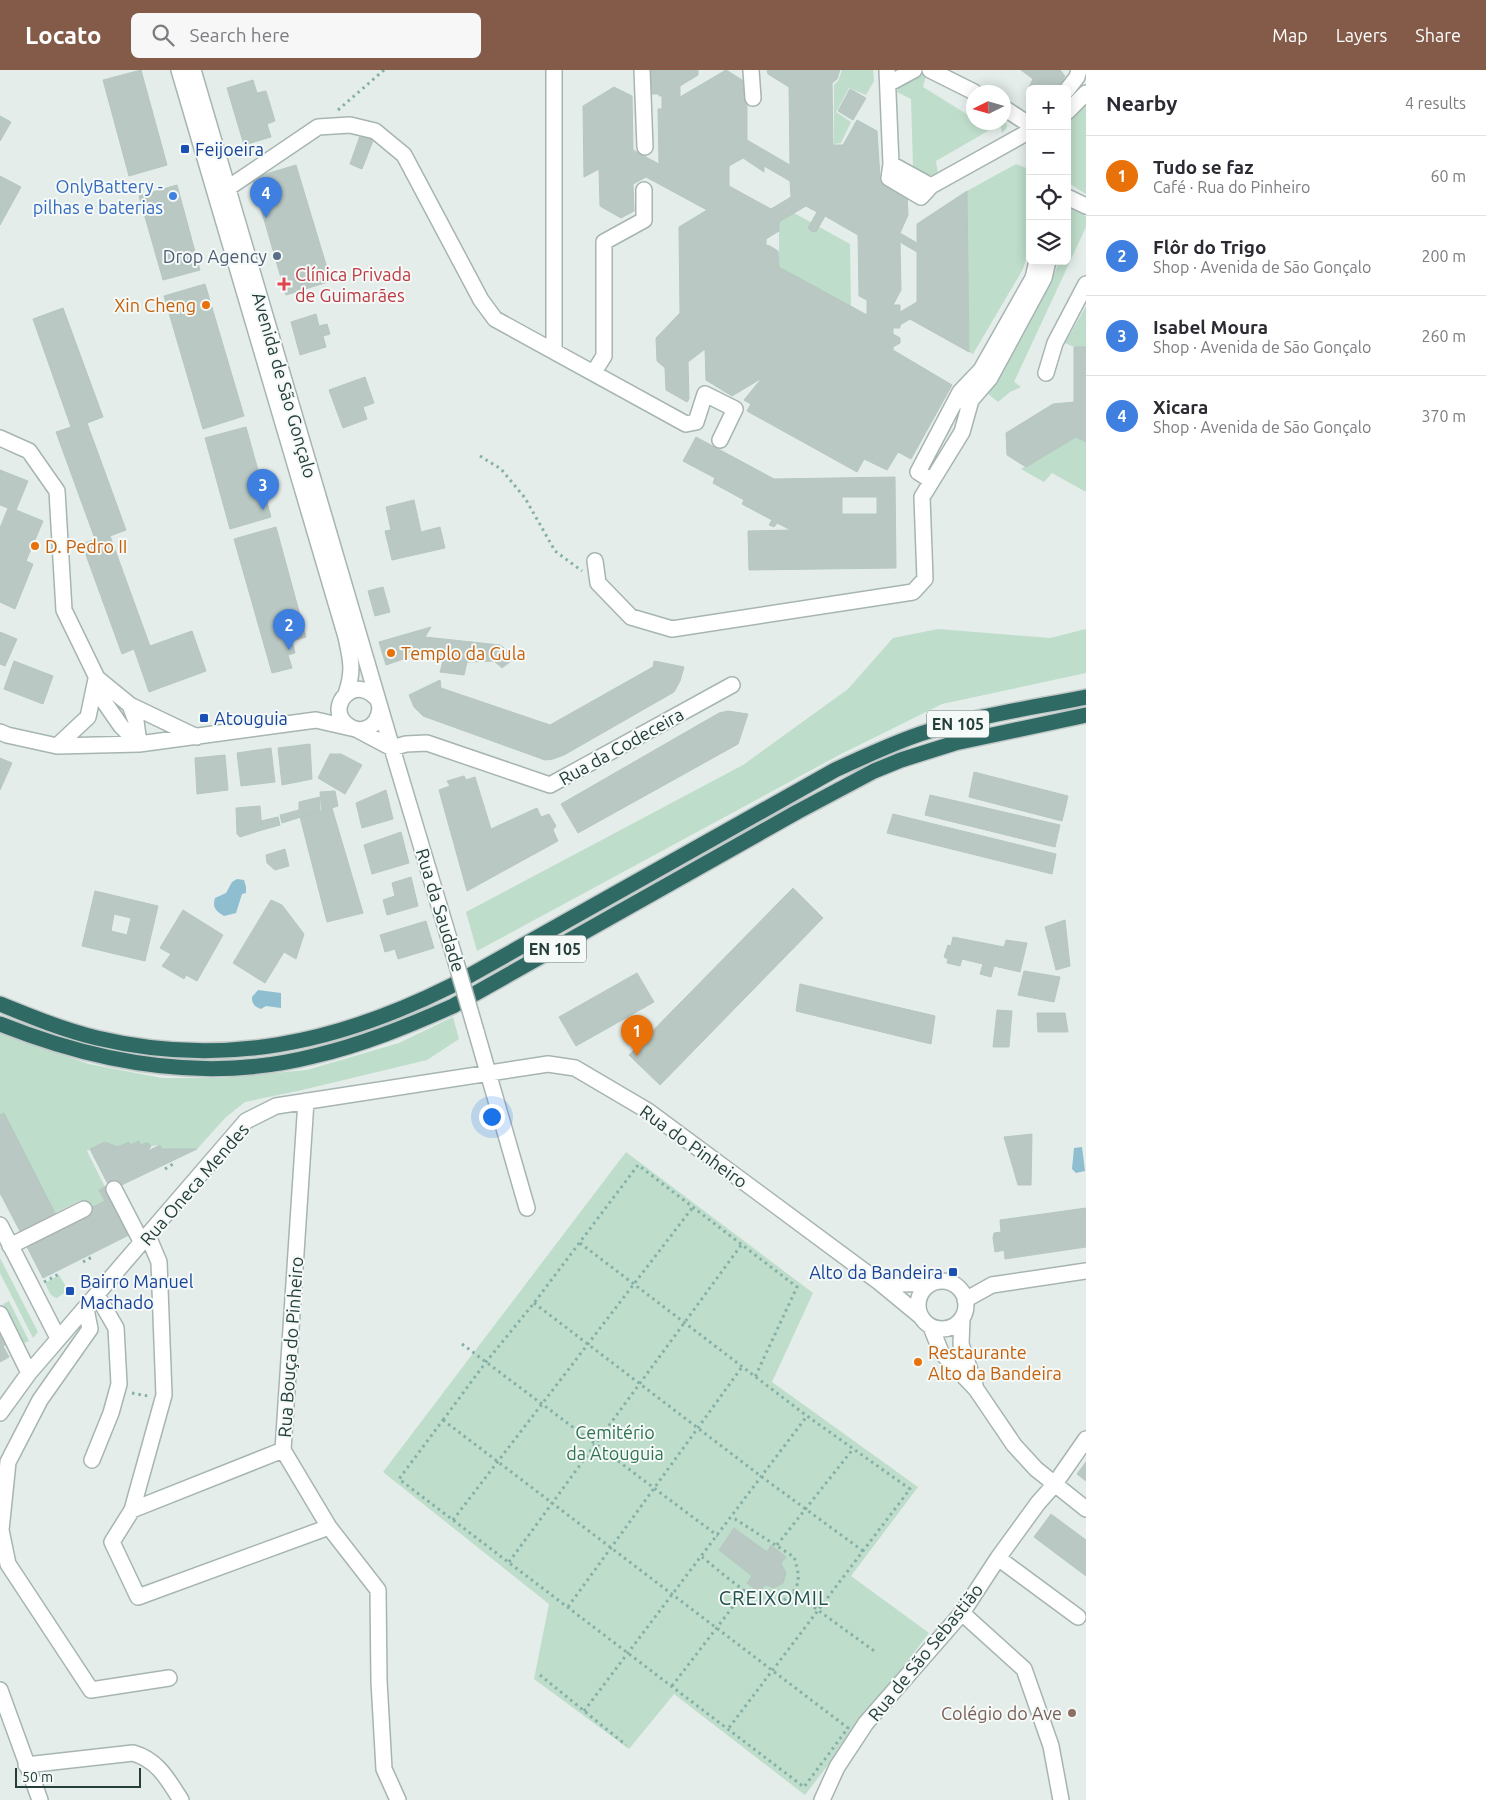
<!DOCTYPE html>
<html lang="en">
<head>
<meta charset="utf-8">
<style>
  body { margin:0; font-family:Ubuntu,sans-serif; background:#f7f7f7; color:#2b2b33 }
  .controls { position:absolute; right:15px; top:15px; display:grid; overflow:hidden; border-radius:8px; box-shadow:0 2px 12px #0003 }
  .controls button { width:45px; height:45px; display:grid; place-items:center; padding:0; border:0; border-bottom:1px solid #e1e1e2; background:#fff; color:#2b2b33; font:25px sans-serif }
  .compass { position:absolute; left:966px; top:15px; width:45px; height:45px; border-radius:50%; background:#fff; box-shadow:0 2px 12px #0003; rotate:265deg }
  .scale { position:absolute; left:15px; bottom:12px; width:126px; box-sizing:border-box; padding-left:5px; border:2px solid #243e3a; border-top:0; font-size:14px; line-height:18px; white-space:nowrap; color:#243e3a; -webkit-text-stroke:4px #f5f9f8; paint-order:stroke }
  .you { position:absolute; left:491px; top:1046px; width:18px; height:18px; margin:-12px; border:4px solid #fff; border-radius:50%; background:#1a73e8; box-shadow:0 0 0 8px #1a73e833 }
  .badge { display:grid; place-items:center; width:32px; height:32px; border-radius:50%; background:#835b48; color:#fff; font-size:16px; font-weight:700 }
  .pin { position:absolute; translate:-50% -41px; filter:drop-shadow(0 1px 2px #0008) }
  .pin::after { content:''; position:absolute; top:26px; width:18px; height:15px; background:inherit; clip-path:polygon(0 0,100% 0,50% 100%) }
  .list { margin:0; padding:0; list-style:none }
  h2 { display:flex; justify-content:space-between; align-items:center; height:65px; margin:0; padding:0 20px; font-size:21px }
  h2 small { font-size:16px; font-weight:400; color:#7c7c81 }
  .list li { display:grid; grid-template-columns:32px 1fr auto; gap:15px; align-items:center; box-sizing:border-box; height:80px; padding:0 20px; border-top:1px solid #e1e1e2 }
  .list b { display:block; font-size:19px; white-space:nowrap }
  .list p { margin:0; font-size:16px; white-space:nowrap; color:#7c7c81 }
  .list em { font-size:16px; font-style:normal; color:#7c7c81 }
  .icon { flex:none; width:28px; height:28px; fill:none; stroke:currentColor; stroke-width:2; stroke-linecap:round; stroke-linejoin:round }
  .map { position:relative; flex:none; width:1086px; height:1730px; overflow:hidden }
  header { display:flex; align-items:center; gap:30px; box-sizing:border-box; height:70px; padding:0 25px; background:#835b48; color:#fff }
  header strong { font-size:24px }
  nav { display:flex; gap:28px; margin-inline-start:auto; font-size:18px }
  .search { width:350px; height:45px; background:#f7f7f7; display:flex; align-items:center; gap:12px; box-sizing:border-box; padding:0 18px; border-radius:8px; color:#7c7c81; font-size:19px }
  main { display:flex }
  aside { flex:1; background:#fff }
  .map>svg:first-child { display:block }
  .green { fill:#beddca }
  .water { fill:#8ebed0 }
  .building { fill:#b9c8c3; stroke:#b6c7c2; fill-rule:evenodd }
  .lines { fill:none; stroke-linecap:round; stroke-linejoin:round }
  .minor-casing { stroke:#a7b5b2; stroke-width:18 }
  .highway-casing { stroke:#c2c9c8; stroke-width:18 }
  .path { stroke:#85b0a8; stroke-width:3; stroke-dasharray:2.5 4; stroke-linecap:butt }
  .minor { stroke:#fff; stroke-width:15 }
  .highway { stroke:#306a65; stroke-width:15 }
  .minor-bridge-casing { stroke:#a7b5b2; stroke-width:18; stroke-linecap:butt }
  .minor-bridge { stroke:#fff; stroke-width:15 }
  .transit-dot { fill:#1a4fb4; stroke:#f5f9f8; stroke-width:2 }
  .shop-dot { fill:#3f7fe0; stroke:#f5f9f8; stroke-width:2 }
  .service-dot { fill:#5c6f8a; stroke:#f5f9f8; stroke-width:2 }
  .health-dot { fill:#e0444e; stroke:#f5f9f8; stroke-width:2 }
  .food-dot { fill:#e8710a; stroke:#f5f9f8; stroke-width:2 }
  .education-dot { fill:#8d6e63; stroke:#f5f9f8; stroke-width:2 }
  .labels { text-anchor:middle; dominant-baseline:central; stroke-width:4; stroke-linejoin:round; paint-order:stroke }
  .shield { fill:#f5f9f8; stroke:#637673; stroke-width:1 }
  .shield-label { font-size:16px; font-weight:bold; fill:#243e3a }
  .transit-label { font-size:18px; fill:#164399; stroke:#f5f9f8; text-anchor:start }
  .shop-label { font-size:18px; fill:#366cbe; stroke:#f5f9f8; text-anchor:end }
  .service-label { font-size:18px; fill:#4e5e75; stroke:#f5f9f8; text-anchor:end }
  .health-label { font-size:18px; fill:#be3a42; stroke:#f5f9f8; text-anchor:start }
  .food-label { font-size:18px; fill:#c56008; stroke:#f5f9f8; text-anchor:start }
  .street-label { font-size:18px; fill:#243e3a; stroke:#f5f9f8 }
  .park-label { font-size:18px; fill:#2f7452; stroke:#f5f9f8 }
  .education-label { font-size:18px; fill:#785e54; stroke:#f5f9f8; text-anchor:end }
  .quarter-label { font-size:20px; letter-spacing:1px; fill:#20504a; stroke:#f5f9f8 }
</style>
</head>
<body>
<header>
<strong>Locato</strong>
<div class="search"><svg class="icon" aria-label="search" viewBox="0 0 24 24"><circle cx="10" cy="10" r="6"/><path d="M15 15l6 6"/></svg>Search here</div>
<nav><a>Map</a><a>Layers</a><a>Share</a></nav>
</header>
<main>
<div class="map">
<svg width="1086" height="1730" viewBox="0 0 1086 1730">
  <rect width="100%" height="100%" fill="#e4edea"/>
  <path class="green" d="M842,0h31l1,11 -8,14 -17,-7 -13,24 15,10 -10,21 -7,1v-59l4,-4z
    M917,3l9,2 -3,12 50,31 1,4h30v-2l3,5 -1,4 -4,4 -2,-9 -64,37 2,14c-11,1 -17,-1 -25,-9l-2,-67 -14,-7 2,-7z
    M1082,29h4v95l-19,-12v-57z
    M1016,94l10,4 3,4c0,32 5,66 -6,97l-50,85 -4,-2 -2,-161z
    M1067,138l4,1 15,7v11l-72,155 7,5 -11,5 -12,10 -12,-10c19,-26 34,-53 49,-81 9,-16 18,-32 24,-50h8z
    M794,143l56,31 1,63 -72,-40v-45z
    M1086,236v41h-12l-9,-4z
    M1076,367l10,5v50l-34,-19 -8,9 -23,-13z
    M938,559l112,9 36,-9v44l-144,31 -101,50 -364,197 -11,-39 277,-147 105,-76 45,-51z
    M453,947l6,22 -32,21 -125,30 -57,12 -19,15 -29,32h-35l-2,-4 -9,1 -3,-3h-4l-3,3 -3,-5 -8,4 -1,-3 -11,5 -13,-5 -18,9 18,36 -6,3 6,11 -18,9 -6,-10 -26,13 -55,-98v-82l89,31 73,14h58l87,-8 92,-27z
    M626,1082l187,141 -41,89 146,105 -67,89 78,57 -124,162 -131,-101 -45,55 -95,-70 15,-75 -166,-132z
    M0,1188l38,74 -5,6 -33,-65z
    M59,1205l9,15 -11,8c-7,-1 -9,-9 -12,-15z
    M9,1231l20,40 -5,2 -21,-39z"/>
  <path class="water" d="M237,809l7,1 2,7v6l-4,1 -6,19 -12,3c-8,-5 -12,-8 -9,-18l11,-5 6,-11z
    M258,920l23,3v15l-15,-2 -5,3c-7,-3 -9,-5 -9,-12z
    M1082,1077l3,24 -9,2 -4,-4 2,-21z"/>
  <path class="building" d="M141,0l26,95 -38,11 -26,-96z
    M651,0h47v5l-18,11v11l46,-27 21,13v57l43,25 -1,-78 -21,-13 -1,-4h73l-3,9 -5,4 1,62h10l14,-25 20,11 3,47 27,15 1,22 -8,18 17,10v-19l50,-33 2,161 -59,-33 -10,6v3h-7v6l7,4v5l-7,4v3l59,35 -41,74 -13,-7 -11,18 -23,-11 -7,13 -110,-61 4,-7 -7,-4 18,-22 -30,18 -26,-16 -1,-31 -17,13 1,37 -2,3 -21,-12 -1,-22 -8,-7 -1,-23 24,-25 -1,-86 28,-17 -61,-33 -13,7 1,27 -13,7 -21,-12 -1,-37 -15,8 -1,-71 31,-19 18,9 1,54 26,14 -1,-55h4v-13h-3v-2h-8zM743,88l21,14v-6l26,15 1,16 -20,12 -42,-23v-20zM806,136l11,6 -9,16 3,3 5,1 9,-16 33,19 1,61 8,4v15l-88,-48 -1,-16 -8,-5 -4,-1v-6l13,-8v-9zM900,172l17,10v50l-17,10v-7h-7l8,-15z
    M1021,0h39l5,6 -7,13h-28v1l-2,-1 5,-10z
    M253,10l4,13 9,-2 9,30 -8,3 4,13 -27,8 -17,-57z
    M850,19l16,9 -13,22 -15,-9z
    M0,46l11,6 -11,19z
    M361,63l13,5 -12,31 -12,-5z
    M296,95l35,116 -45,14 -34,-117z
    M0,106l21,11 -21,38z
    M177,115l23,85 -37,10 -24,-84z
    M205,214l39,132 -41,13 -39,-133z
    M63,238l40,109 -16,6 39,107 -16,6 40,110 42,-15 14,40 -57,21 -15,-43 -12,5 -40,-110 13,-5 -39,-107 15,-5 -38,-108z
    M316,244l3,12 8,-2 3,10 -7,2 3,11 -26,8 -9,-33z
    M1074,277h12v95l-10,-5 -50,30 -19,-12 -1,-22 47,-29 21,-2z
    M365,307l9,26 -11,4 4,12 -24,9 -14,-38z
    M246,357l25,90 -41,12 -25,-91z
    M696,367l78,42 121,-2 1,91 -147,2 -1,-39 43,-1 -14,-7 -3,4 -5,-2 3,-5 -30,-16 2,-4 -31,-17 2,-5 -32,-17zM842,427h35v17h-35z
    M0,400l28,11 -12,29 27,11 -17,40 7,3 -18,45 -15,-7v-74l8,-20 -8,-3z
    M414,430l7,32 19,-5 5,21 -53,12 -7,-29 6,-1 -5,-23z
    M276,457l30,110 -14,4 3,12 -7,2 4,13 -20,5 -38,-134z
    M383,517l7,25 -15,4 -7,-25z
    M431,557l-6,10 75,8 16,12 -14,11 -8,-7 -27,1 -3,13 -24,-3 3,-10 -28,-7 -29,10 -7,-23z
    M0,562l17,7 -12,27 -5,-2z
    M14,591l39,15 -10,28 -39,-15z
    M654,591l30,6 -4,14 -6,11 -110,63 -11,4 -8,1 -122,-44 -9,-9 -5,-12 31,-15 1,8 109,37 103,-58z
    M728,641l20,3 -10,30 -160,89 -17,-29 158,-91z
    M310,674l2,35 -30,6 -4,-37z
    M271,678l4,34 -34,4 -4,-33z
    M330,684h11l21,11 -17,29 -27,-16z
    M225,685l3,35 -31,4 -2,-36z
    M0,688l12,5 -12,27z
    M974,702l94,24 -6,25 -93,-24z
    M464,706l2,4 9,-3 16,52 46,-21 4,9 8,-3 7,12 -3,4 5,11 -91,50 -28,-101 11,-4 -3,-5z
    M386,720l7,29 -31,9 -6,-25z
    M335,721l3,15 -16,5 -2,-19z
    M930,725l130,30 -5,22 -130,-32z
    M320,727v14l-38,12 -2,-8 19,-5v-8z
    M260,736l2,24 -22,7 -3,-3 -1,-26z
    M332,738l31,105 -36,9 -27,-105z
    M893,744l163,40 -4,20 -165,-41z
    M278,747l2,8 -18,5 -1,-9z
    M401,762l8,31 -37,11 -8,-29z
    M285,779l4,17 -14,4 -8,-7 -1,-8z
    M411,807l7,29 -31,9 -4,-15 12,-4 -3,-13z
    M793,818l30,30 -163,167 -31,-30z
    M95,821l63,15 -13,55 -63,-15zM114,844l17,4 -4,17 -16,-4z
    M271,830l11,5 22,29 -8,25 -12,-7 -19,31 -32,-20z
    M183,840l40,25 -26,46 -11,-6 -2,4 -22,-13 9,-12 -11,-6z
    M1065,850l5,46 -14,4 -11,-43z
    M426,851l8,27 -36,11 -3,-10 -10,3 -5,-17z
    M953,867l51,10 2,-7 21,3 -7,29 -26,-6 -3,11 -11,-3 3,-10 -21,-5 -2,7 -13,-3 1,-4 -4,-2 4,-12 3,1z
    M1024,901l36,6 -6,25 -36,-7z
    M637,903l17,29 -78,44 -17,-29z
    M800,914l135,32 -4,28 -135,-33z
    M997,940l15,1 -3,36h-16z
    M1037,943h28l3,19h-30z
    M4,1043l54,106 -35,18 -23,-44v-78z
    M1032,1064l-1,51h-13l-14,-48z
    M139,1071l2,5 3,-3h4l3,3 -3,5 12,-6 2,4h35l-86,41 -17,-33 35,-15 1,3z
    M105,1072l13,5 -24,10 -4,-8z
    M108,1115v7l21,43 -86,43 -17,-33 6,-8 73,-36 -6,-11z
    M1086,1138v39l-81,12 -1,-9 -9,2 -2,-14 1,-5 7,-1 -1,-12z
    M0,1260l7,14 -4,2 6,11 -9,5z
    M1086,1392v19l-9,-7z
    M1051,1444l35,26v36l-52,-39z
    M734,1458l33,24 4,-7 15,12 -5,6 5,10 -3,10 -9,5 -9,-3 -6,7 -12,-9 5,-7 -33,-26z"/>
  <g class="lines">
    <g class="minor-casing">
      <path id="minor" d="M179,0l167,567c5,23 8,34 0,57
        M193,0l199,678 61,204
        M642,0l3,77
        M751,0l2,28
        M887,0l4,94 -2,14 32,19 10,-11 99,-55
        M930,0l44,22
        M888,14l26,-14
        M1067,20l10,-13 2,-7
        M1004,38l26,17
        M1067,42l19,-19
        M891,94l40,22
        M228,118l90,-61 32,-2 25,6 29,24 77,145 14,19 191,105 10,-2 9,-28 30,15 -15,31
        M1067,127l19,9
        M554,280v-280
        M594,302l10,-16v-114l40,-22v-30
        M1046,303l9,-30 31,-59
        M971,330l-7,2 -4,-10 21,-22 52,-92 4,-17
        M0,368l29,13 28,40 7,119 33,68 8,25 16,23 18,18
        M932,411l-14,-9 42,-80
        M595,491l3,22 33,34 41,12 241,-37 12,-13 -3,-82 40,-65 9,-32 19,-22 54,-100 4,-17
        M97,608l33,27 67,32
        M378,630c-22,-28 -53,6 -32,24 6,5 12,7 19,5 10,-3 14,-11 15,-21
        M130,635l6,16 3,23
        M358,660l34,18
        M0,662l7,3 50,11 82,-2 177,-24 35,8
        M57,676l31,-29 8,-38
        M392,678l14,-4 21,-1 123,42 182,-100
        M476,961l51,177
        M306,1031l-23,349 46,77 49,63 1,91 5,88 14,31
        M114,1119l28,54
        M0,1155l58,113
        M148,1166l11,26 5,133 -32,115 -20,32 26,55 191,-70
        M10,1176l74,-37
        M918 1235a24 24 0 1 1 48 0a24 24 0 1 1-48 0Z
        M879,1212l23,2 30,-1
        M965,1230l27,-15 94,-14
        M86,1239l4,20 -50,71 -32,62 -7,68 7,34 83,126 78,-12
        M0,1244l29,59
        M962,1249l-1,25 14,41
        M931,1257l10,25 35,37 38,56 22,24 50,40
        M0,1343l29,-40 217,-252 30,-15 272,-42 27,4 73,43 231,171 40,33
        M92,1390l19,-47 8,-29 -3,-56 -19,-33
        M132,1440l151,-60
        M998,1488l80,59
        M962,1543l62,56 27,77 10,54
        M0,1620l40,110
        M26,1695l107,-12c25,7 35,27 48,47
        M822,1730l15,-33 29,-44 96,-110 36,-55 40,-55 16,-18 32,-46"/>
    </g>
    <g class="highway-casing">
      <path id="highway" d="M0,934c32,13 64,26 97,34 126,30 240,5 354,-52l384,-216c28,-13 56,-26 85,-36 54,-18 111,-26 166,-37
        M0,954c100,40 208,59 314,32 48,-11 94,-30 139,-50l344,-194 77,-41 27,-11 54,-17 131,-28"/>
    </g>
    <path class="path" d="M338,40l46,-40
      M480,386l21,13 24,29 30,53 27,20
      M165,1099l8,-5
      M580,1173l227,173 103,73 -182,240
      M83,1192l9,-5
      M44,1212l17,-9
      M534,1233l228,174 101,74
      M462,1274l256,192
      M132,1323l16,3
      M443,1350l405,308 -44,59 -405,-308z
      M443,1350l43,-58 48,-59 104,-138 159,122 -42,90
      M453,1450l240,-313
      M777,1475l76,-96
      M702,1487c13,10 55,48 70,47 7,-1 13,-4 17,-8 14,-12 9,-25 5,-39l-62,-40
      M509,1492l233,-318
      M793,1522l84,61
      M568,1537l174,-240
      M540,1605l86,70
      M672,1616l73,-95
      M584,1641l223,-295"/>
    <use href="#minor" class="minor"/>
    <use href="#highway" class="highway"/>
    <g class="minor-bridge-casing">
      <path id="minor-bridge" d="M453,882l23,79"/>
    </g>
    <use href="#minor-bridge" class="minor-bridge"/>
  </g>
  <g class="transit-dot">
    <rect x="180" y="74" width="10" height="10" rx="2.5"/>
    <rect x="199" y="643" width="10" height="10" rx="2.5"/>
    <rect x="948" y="1197" width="10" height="10" rx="2.5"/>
    <rect x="65" y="1216" width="10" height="10" rx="2.5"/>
  </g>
  <circle class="shop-dot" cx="173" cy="126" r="5"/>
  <circle class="service-dot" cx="277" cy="186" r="5"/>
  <path class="health-dot" d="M281.5 206.5h5v5h5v5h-5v5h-5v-5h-5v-5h5z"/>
  <g class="food-dot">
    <circle cx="206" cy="235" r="5"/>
    <circle cx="35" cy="476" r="5"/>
    <circle cx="391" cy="583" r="5"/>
    <circle cx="918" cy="1292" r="5"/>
  </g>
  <circle class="education-dot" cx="1072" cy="1643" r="5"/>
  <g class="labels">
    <g class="shield">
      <rect x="927" y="640.5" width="62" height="27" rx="4"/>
      <rect x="524" y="865.5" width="62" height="27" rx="4"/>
    </g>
    <g class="shield-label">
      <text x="958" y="654">EN 105</text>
      <text x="555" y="879">EN 105</text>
    </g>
    <g class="transit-label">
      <text x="195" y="79">Feijoeira</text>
      <text x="214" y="648">Atouguia</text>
      <text x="943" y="1202" text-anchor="end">Alto da Bandeira</text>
      <text x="80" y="1211">Bairro Manuel<tspan x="80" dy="21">Machado</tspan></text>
    </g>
    <g class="shop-label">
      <text x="163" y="116">OnlyBattery -<tspan x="163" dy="21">pilhas e baterias</tspan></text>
    </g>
    <g class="service-label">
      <text x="267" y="186">Drop Agency</text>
    </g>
    <g class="health-label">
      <text x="295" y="204">Clínica Privada<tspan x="295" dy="21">de Guimarães</tspan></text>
    </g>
    <g class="food-label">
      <text x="196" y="235" text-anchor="end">Xin Cheng</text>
      <text x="45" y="476">D. Pedro II</text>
      <text x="401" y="583">Templo da Gula</text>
      <text x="928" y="1282">Restaurante<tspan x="928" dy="21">Alto da Bandeira</tspan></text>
    </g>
    <g class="street-label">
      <text transform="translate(285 315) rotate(74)">Avenida de São Gonçalo</text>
      <text transform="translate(621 676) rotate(-29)">Rua da Codeceira</text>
      <text transform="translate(441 840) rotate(73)">Rua da Saudade</text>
      <text transform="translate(694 1076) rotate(36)">Rua do Pinheiro</text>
      <text transform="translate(194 1114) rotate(-49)">Rua Oneca Mendes</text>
      <text transform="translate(290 1277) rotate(-86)">Rua Bouça do Pinheiro</text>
      <text transform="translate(925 1582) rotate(-51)">Rua de São Sebastião</text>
    </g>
    <g class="park-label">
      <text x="615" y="1362">Cemitério<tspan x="615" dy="21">da Atouguia</tspan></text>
    </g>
    <g class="education-label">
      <text x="1062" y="1643">Colégio do Ave</text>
    </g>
    <g class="quarter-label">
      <text x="774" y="1527">CREIXOMIL</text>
    </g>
  </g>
</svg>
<div class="controls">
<button>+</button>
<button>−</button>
<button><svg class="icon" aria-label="locate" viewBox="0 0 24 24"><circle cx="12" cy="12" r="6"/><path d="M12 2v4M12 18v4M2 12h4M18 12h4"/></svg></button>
<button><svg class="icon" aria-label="layers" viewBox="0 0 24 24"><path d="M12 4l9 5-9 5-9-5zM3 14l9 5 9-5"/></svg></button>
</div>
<svg class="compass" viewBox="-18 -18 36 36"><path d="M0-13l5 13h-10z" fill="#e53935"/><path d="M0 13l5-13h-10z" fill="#7c7c81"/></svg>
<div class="scale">50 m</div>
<div class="you"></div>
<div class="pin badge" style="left:637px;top:986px;background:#e8710a">1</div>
<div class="pin badge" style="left:289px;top:580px;background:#3f7fe0">2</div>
<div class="pin badge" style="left:263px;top:440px;background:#3f7fe0">3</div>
<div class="pin badge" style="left:266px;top:148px;background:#3f7fe0">4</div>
</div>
<aside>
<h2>Nearby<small>4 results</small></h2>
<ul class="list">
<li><span class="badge" style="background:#e8710a">1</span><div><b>Tudo se faz</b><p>Café · Rua do Pinheiro</p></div><em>60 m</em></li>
<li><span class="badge" style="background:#3f7fe0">2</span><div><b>Flôr do Trigo</b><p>Shop · Avenida de São Gonçalo</p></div><em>200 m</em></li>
<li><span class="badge" style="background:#3f7fe0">3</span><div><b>Isabel Moura</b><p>Shop · Avenida de São Gonçalo</p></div><em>260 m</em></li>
<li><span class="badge" style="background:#3f7fe0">4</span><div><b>Xicara</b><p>Shop · Avenida de São Gonçalo</p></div><em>370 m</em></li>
</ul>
</aside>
</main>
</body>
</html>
